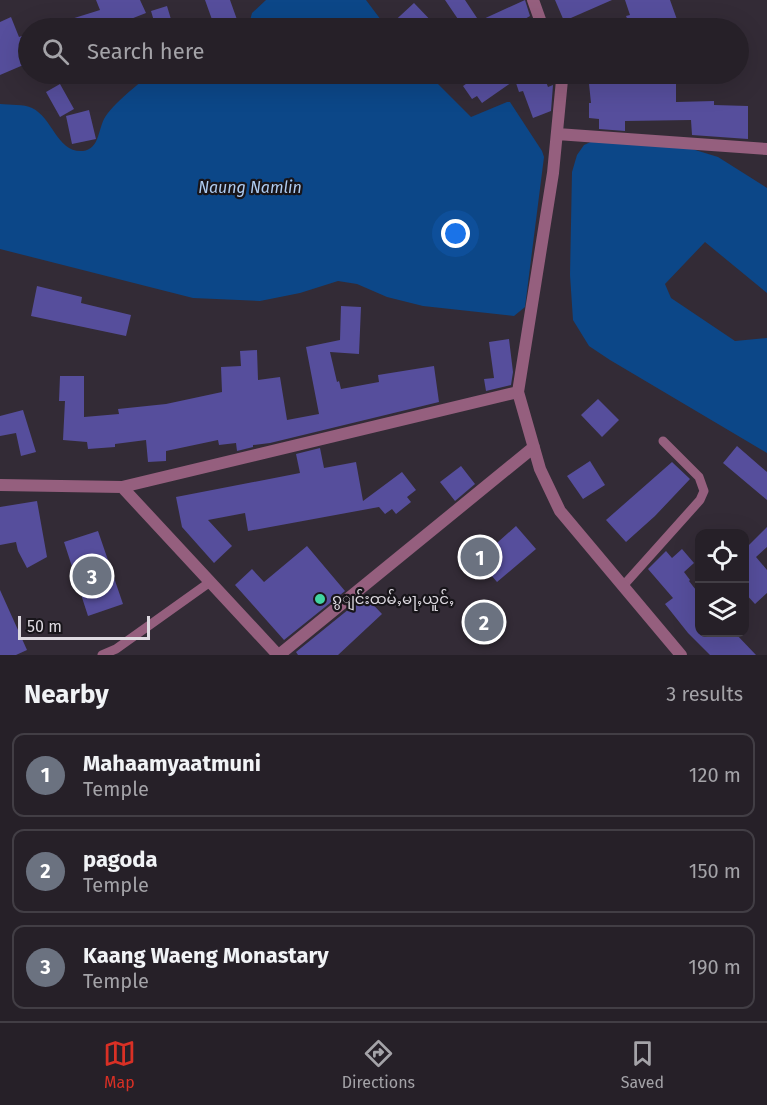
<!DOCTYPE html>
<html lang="en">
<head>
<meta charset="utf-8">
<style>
  body { margin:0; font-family:"Fira Sans","Noto Sans Myanmar",sans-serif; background:#322d34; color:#f1f3f6 }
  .controls { position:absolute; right:18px; bottom:18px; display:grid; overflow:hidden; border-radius:12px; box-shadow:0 6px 24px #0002 }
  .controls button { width:54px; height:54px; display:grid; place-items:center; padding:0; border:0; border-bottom:2px solid #423e45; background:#262028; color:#f1f3f6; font:30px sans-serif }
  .scale { position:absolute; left:18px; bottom:15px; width:132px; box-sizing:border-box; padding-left:6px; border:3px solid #dedae1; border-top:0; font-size:16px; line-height:21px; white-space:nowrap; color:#dedae1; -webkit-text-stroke:4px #18151a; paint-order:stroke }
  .you { position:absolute; left:456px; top:234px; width:21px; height:21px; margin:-15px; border:4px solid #fff; border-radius:50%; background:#1a73e8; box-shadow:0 0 0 9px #1a73e833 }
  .badge { display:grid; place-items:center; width:39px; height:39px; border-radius:50%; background:#d93025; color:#fff; font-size:20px; font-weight:700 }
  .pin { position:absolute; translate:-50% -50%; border:3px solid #fff; box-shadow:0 2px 6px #0006 }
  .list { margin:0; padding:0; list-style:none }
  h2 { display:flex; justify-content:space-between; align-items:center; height:78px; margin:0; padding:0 24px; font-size:26px }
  h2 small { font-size:20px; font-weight:400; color:#a4a3a8 }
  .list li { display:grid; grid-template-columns:39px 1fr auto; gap:18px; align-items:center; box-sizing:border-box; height:84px; margin:0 12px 12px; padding:0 12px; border:2px solid #423e45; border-radius:12px }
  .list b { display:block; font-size:22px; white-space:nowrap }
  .list p { margin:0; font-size:20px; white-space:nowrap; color:#a4a3a8 }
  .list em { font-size:20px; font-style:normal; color:#a4a3a8 }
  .icon { flex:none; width:33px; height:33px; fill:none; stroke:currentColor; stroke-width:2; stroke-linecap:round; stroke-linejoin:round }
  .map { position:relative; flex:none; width:767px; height:655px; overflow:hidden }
  .search { position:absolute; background:#262028; box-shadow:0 6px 24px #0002; left:18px; right:18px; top:18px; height:66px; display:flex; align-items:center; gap:15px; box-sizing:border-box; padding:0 21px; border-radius:33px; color:#a4a3a8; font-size:22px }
  .sheet { height:366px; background:#262028 }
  nav { display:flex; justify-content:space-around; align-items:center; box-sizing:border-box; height:84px; border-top:2px solid #423e45; background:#262028; font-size:16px; color:#a4a3a8 }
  nav a { display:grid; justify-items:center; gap:3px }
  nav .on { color:#d93025 }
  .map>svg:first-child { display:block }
  .water { fill:#0c4788 }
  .building { fill:#564e9c }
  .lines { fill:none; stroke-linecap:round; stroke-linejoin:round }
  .service { stroke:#955f7e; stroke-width:9 }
  .minor { stroke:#955f7e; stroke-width:12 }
  .poi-dot { fill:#41d4a1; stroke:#18151a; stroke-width:2 }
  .labels { text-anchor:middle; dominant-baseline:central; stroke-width:4.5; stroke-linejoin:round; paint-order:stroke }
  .poi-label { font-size:15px; fill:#dedae1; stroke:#18151a; text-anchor:start }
  .water-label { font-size:16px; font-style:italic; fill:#afccf1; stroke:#18151a }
</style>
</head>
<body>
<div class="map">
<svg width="767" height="655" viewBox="0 0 767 655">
  <rect width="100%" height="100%" fill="#332b36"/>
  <path class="water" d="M266,0h100l21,28h-139l4,-15z
    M150,74h278l43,43 36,-15h3l32,49 2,6 -19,150 -11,9 -91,-10 -36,-9 -30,-13 -19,-3 -38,12 -40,8 -67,-3 -193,-49v-145c10,1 24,0 32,4 21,10 25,45 51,43 16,-2 15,-20 21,-32 9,-16 33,-33 46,-45z
    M595,140l97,9 26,8 49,31v105l-62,-51 -40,42 6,14 64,43 32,-3v115l-157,-93 -21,-14 -16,-26 -3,-45 2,-103 5,-17 7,-10z"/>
  <path class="building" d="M96,0h44l6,13 -38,15h-56v-3l48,-15z
    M205,0h25l10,28h-25z
    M445,0h20l14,21 46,-21 5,16 -12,7 2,5h-58h2z
    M555,0h57l-48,21z
    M625,0h45l10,28h-49l-5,-12 4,-1z
    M414,3l24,25h-51z
    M167,6l6,20 -17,2 -5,-17z
    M11,17l8,20 3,-1 6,14v13l-28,12v-53z
    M480,74h63l5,13 5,-2 -2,26 -18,7 -10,-27 -4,1 -4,-12 -33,23 -5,-7 -5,3 -9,-13z
    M588,74h88v28l38,-1v4l34,1v33l-56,-4 -1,-15 -66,1v10l-26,-2v-10l-10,-1v-15h2z
    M60,84l14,25 -14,8 -14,-25z
    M89,110l7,29 -24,5 -6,-28z
    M37,286l45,11 -1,6 50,12 -5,21 -95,-20z
    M341,306l20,1 -2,47 -29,-2 7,30 2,-1 2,8 38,-7 -1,-7 56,-9 5,36 -169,41 -17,2v2l-16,4 -1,-8 -17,2 -1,-5 -52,11v10l-18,1 -2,-22 -31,4v3l-27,2 -1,-7 -24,-2 2,-39h-6l1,-25h24v41l35,-3 -1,-5 48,-5 56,-12 -1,-25 20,-1 -1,-15 17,-1 1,30 22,-3 7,43 32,-6 -13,-67 34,-7z
    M509,339l4,33 -2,13 -25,6 -2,-12 10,-1 -5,-36z
    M598,399l21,21 -17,17 -21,-22z
    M23,410l13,42 -15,4 -5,-23 -16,3v-20z
    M737,446l30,26v28l-44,-37z
    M320,448l4,20 32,-6 7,39 39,-29 14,18 -9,7 4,5 -15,12 -4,-5 -7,5 -6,-7 -131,24 -3,-18 -37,7 24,26 -18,17 -32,-36 -6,-30 124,-24 -4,-19z
    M590,461l15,24 -22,14 -16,-23z
    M672,462l18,17 -35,37 -29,26 -20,-22z
    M461,466l14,18 -20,17 -15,-19z
    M37,501l10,56 -20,11 -9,-17 -2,-9 -16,3v-38z
    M516,526l20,23 -39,33 -19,-22z
    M767,527v20l-11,10 11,13v23l-12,11 -11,-12v-47l3,2z
    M98,531l25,73 -35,12 -24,-74z
    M307,546l38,45 -61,49 -49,-55 17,-16 12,13z
    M682,549l12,14 -10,9 6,8 -1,1 10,13v39h36l21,22h-46l-22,-22 -23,-29 8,-6 -25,-29 18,-18 6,7z
    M0,590l27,60 -11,5h-16z
    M365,596l17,18 -44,41h-40l-2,-3z"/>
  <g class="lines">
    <path class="service" d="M623,586l77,-86 4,-9 -5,-14 -36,-36
      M102,655l14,-6 94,-67"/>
    <path class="minor" d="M533,0l10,28
      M559,74l3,6 -9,93 -35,219 22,77 20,42 121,144
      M557,134l210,15
      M0,485l122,2 396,-95
      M122,487l156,168
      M279,655l255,-208"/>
  </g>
  <circle class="poi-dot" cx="320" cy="599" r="6"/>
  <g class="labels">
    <g class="poi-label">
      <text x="332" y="599">ၵွျင်းထမ်ႇမႃႇယူင်ႇ</text>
    </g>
    <g class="water-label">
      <text x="250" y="187">Naung Namlin</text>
    </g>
  </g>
</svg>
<div class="controls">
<button><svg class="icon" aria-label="locate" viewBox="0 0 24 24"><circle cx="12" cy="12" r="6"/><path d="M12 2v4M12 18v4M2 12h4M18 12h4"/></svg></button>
<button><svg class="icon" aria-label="layers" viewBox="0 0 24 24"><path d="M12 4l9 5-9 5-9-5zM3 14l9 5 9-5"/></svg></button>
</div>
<div class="scale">50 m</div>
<div class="you"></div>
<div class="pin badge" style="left:480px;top:557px;background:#6b7280">1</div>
<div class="pin badge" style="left:484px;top:622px;background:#6b7280">2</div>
<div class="pin badge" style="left:92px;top:576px;background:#6b7280">3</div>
<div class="search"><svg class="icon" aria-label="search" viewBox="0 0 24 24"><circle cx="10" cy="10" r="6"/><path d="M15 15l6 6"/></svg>Search here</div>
</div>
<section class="sheet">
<h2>Nearby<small>3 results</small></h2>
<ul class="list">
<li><span class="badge" style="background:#6b7280">1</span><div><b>Mahaamyaatmuni</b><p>Temple</p></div><em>120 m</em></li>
<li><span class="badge" style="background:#6b7280">2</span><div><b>pagoda</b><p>Temple</p></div><em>150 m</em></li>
<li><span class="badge" style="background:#6b7280">3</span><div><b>Kaang Waeng Monastary</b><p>Temple</p></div><em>190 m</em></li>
</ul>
</section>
<nav>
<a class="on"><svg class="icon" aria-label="map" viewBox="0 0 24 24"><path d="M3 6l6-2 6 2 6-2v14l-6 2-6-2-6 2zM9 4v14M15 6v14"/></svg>Map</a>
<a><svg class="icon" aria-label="directions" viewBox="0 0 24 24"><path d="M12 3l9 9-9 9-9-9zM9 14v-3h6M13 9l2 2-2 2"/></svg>Directions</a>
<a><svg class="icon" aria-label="saved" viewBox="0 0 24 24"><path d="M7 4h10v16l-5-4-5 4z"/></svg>Saved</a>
</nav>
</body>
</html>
